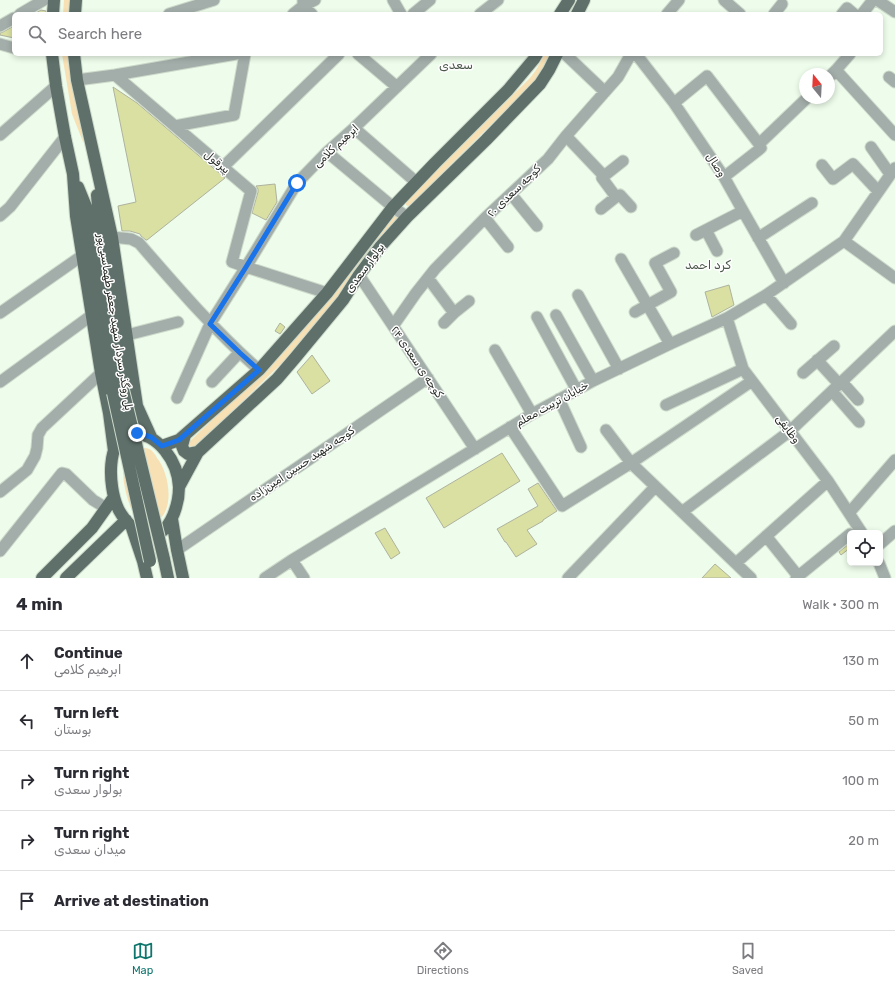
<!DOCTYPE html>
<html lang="en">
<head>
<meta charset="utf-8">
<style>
  body { margin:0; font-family:Rubik,"Noto Sans Arabic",sans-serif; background:#f7f7f7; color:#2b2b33 }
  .controls { position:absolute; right:12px; bottom:12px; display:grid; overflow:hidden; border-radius:6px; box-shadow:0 2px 6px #0003 }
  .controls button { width:36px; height:36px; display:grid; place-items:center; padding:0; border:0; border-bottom:1px solid #e1e1e2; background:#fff; color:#2b2b33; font:20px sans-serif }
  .compass { position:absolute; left:799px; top:68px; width:36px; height:36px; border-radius:50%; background:#fff; box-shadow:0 2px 6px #0003; rotate:342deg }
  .stop { position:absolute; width:12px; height:12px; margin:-9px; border:3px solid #1a73e8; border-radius:50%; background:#fff }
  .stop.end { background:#1a73e8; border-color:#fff; box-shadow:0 1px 4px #0008 }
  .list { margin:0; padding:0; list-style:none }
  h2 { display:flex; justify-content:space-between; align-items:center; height:52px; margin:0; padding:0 16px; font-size:17px }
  h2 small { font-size:13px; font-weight:400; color:#7c7c81 }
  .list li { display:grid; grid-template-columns:26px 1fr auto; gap:12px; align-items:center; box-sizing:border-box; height:60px; padding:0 16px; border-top:1px solid #e1e1e2 }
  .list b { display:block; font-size:15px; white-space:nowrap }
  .list p { margin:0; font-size:13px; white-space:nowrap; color:#7c7c81 }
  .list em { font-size:13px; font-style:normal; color:#7c7c81 }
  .icon { flex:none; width:22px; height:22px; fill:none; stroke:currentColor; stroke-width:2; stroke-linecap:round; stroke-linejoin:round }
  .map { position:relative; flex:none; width:895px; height:578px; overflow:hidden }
  .search { position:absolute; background:#fff; box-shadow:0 2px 6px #0003; left:12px; right:12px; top:12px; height:44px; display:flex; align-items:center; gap:10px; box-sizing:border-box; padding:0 14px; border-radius:6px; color:#7c7c81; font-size:15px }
  .sheet { height:352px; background:#fff }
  nav { display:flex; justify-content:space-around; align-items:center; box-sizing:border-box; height:56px; border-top:1px solid #e1e1e2; background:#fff; font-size:11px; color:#7c7c81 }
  nav a { display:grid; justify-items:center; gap:2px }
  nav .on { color:#0f766e }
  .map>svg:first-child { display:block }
  .green { fill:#f7e0b3 }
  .building { fill:#d9e0a1; stroke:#afb29f }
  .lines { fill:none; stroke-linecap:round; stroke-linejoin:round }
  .minor-casing { stroke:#ccd9ca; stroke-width:13 }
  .major-casing { stroke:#ccd9ca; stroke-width:14 }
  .minor { stroke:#a3ada9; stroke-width:11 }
  .major { stroke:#5f706a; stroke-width:12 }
  .major-bridge-casing { stroke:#ccd9ca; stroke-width:14; stroke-linecap:butt }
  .major-bridge { stroke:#5f706a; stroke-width:12 }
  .route { stroke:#1a73e8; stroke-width:5 }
  .labels { text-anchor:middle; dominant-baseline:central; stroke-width:3; stroke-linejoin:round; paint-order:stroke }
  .street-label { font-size:11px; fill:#1f241e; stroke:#fff }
  .neighbourhood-label { font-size:12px; fill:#4a5749; stroke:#fff }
</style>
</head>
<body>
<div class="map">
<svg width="895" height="578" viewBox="0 0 895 578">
  <rect width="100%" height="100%" fill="#edfceb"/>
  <path class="green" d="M64,0h7l-1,14h-7z
    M62,54h8l10,56 3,32 -11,-28z
    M545,54h6l-10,19 -7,9 -124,123 -2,1 -2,-1v-3l3,-4 121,-120 6,-8z
    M393,214l6,2 -2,6 -45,56 -32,42 -40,45 -83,80 -5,3 -3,-3 1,-4 85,-80 38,-42z
    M143,448c1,0 5,0 6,1 3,1 6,5 8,9 14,17 20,63 -10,67 -5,-4 -10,-8 -14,-13 -5,-8 -12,-34 -9,-43 1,-4 14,-17 19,-21z"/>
  <path class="building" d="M41,10l5,1v3h-12z
    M14,26v12l-14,-3v-2l3,-1z
    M113,87l24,16 88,75 -78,62h-1l-5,-4 -1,-2 -10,-3h-8l-4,-25 18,-4z
    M275,184l2,18 -11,18 -14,-7 6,-21v-3l-2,-3z
    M729,285l5,20 -22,12 -7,-25z
    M280,323l5,4 -5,7 -5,-3z
    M312,355l18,26 -18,13 -15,-22z
    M502,453l18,28 -76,47 -18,-30z
    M538,483l19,28 -14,9v1l-16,9 10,14 -21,13 -10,-15h-1l-8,-13 41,-23 -10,-17z
    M385,528l15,25 -9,6 -16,-26z
    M849,544l1,4 -9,7 -2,-3z
    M715,564l16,14h-29z"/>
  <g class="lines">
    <g class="minor-casing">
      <path id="minor" d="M303,0v6l9,8
        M393,0l8,14
        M724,0l16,14
        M877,0l18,12
        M20,14l24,-14
        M169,14l45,-14
        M293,14l10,-8 12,-6
        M413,14l17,-14
        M480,14l18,-14
        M667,14l12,-14
        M774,14l8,-10
        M842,14l5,-6 7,6
        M862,14l11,-14
        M0,26l14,-8
        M0,44l14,4
        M358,54l39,33
        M565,54l40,38
        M636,54l38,49 50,74 19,34 41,72
        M836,70l14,-16
        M115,75l136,116 -19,71 14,5 81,26
        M829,77l7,-7 59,65
        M889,77l6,5
        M77,80l38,-5 121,-21
        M674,103l33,-27 52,68 2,4 -37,29
        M175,126l59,-11 11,-61
        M354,128l62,54
        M0,135l56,-49
        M566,136l38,40 -2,2 14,19 4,-2 11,12
        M759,144l48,-46
        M871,147l19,27
        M327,152l66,55 14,10
        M822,165l11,14 20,-15 25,27
        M223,167l116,-113
        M604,176l19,-15
        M511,194l26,32
        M601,209l15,-12
        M0,216l10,-9 55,-70
        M485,218l23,29
        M706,230l11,21
        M696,235l47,-24
        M112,237l19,2 8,4c38,44 76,88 120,127
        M758,238l54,-35
        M844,241l51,37
        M621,259l49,85
        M359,275l116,174
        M428,278l26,35
        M578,295l41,74
        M766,295l25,29
        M635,312l36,-20 -16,-29 19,-10
        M0,313l83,-58
        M556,315l37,66
        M537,317l39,72
        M727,318l16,51 85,112 34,52
        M444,323l10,-10 15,-12
        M393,326l23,-33 19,-24 50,-51 63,-59 18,-23 52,-59 13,-23
        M127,335l51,-13
        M495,350l37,64
        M817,360l22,24
        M803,373l31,-27
        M0,382l92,-67
        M212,382l27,-29
        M842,382l16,18
        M832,391l27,31
        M177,398l33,-74 36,-57 51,-84 30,-31 27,-24 77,-74
        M559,399l22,48
        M666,405l77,-36
        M510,427l52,79 69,-43 121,-82
        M606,430l25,33 120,115
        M0,492l27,-22 8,-14 2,-8 1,-13 4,-7 59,-55
        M682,512l108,-81 105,-100
        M849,513l46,-53
        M766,536l32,40
        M880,544l15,-13
        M177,550l251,-172
        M0,551l62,-78 4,1 27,26 13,8
        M292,560l12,18
        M736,563l92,-82
        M879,563l6,15
        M265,578l27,-18 240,-146 61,-33 77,-37 57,-26 39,-23 78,-54 51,-73
        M568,578l87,-91
        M796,578l54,-44"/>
    </g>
    <g class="major-casing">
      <path id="major" d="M53,14l1,-14
        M75,14l1,-14
        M560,14l9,-14
        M577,14l7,-14
        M52,54l4,32 9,51 8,37 3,42 25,157 8,40 5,38
        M74,54l3,26 35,157 25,169 14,31
        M78,187l9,22 26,184
        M97,195l1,11 25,184
        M131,433c28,0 47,29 48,54 0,11 -3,23 -8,33 -4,8 -10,14 -20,16 -9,2 -14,-4 -20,-10 -6,-6 -11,-12 -14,-20 -8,-19 -12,-67 14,-73z
        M185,435l-3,11 2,5 4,3 10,-2
        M162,446l17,-6 80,-70 68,-77 66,-86 42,-44 73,-73 26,-31 3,-5
        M179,487l19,-35 79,-73 18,-21 48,-58 16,-25 21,-28 27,-30 79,-77 54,-56 9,-14 8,-16
        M172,519l5,31 6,28
        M132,528l11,33 4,17
        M164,559l4,19
        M42,578l50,-50 22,-31
        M66,578l60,-58"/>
    </g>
    <use href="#minor" class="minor"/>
    <use href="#major" class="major"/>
    <g class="major-bridge-casing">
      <path id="major-bridge" d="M123,390l41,169
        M113,393l37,168"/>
    </g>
    <use href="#major-bridge" class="major-bridge"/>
  </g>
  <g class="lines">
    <path class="route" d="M137,433l14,4 11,9 17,-6 80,-70 -19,-17 -30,-29 36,-57 51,-84"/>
  </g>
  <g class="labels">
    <g class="street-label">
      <text transform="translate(336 146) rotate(-43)">ابرهیم کلامی</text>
      <text transform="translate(217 162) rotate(40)">پیرقول</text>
      <text transform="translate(716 165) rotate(57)">وصال</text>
      <text transform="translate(514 191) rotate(-44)">کوچه سعدی ۲۰</text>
      <text transform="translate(365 268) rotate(-54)">بولوار سعدی</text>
      <text transform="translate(115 322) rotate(81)">پل روگذر سردار شهید جعفر طهماسبی‌پور</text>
      <text transform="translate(417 362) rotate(56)">کوچه ی سعدی ۲۴</text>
      <text transform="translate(552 404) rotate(-29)">خیابان تربیت معلم</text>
      <text transform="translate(788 429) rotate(53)">وظایفی</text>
      <text transform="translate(302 464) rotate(-34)">کوچه شهید حسین امین‌زاده</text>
    </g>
    <g class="neighbourhood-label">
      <text x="456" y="65">سعدی</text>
      <text x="708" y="265">کرد احمد</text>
    </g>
  </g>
</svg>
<div class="controls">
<button><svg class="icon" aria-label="locate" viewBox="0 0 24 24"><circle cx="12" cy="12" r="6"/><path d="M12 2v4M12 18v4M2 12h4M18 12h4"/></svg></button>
</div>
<svg class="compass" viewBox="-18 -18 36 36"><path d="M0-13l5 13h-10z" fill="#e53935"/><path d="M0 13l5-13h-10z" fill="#7c7c81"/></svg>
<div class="stop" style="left:297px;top:183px"></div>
<div class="stop end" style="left:137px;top:433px"></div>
<div class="search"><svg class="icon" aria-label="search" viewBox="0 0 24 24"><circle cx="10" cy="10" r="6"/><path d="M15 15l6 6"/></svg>Search here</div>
</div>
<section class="sheet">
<h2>4 min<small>Walk · 300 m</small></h2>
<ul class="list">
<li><svg class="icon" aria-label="ahead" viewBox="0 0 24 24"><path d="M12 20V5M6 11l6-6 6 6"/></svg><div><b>Continue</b><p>ابرهیم کلامی</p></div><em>130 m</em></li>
<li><svg class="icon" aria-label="left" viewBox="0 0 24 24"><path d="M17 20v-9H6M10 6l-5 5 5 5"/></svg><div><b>Turn left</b><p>بوستان</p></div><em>50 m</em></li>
<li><svg class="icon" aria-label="right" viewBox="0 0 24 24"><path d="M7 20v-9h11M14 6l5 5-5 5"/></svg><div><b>Turn right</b><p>بولوار سعدی</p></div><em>100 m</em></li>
<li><svg class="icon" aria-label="right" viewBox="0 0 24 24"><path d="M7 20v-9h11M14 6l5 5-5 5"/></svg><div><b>Turn right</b><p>میدان سعدی</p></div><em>20 m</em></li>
<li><svg class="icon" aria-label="arrive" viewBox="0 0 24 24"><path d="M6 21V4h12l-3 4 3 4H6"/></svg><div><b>Arrive at destination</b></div></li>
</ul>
</section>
<nav>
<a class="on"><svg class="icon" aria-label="map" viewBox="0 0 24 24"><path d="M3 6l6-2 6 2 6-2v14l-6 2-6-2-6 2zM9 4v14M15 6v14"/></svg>Map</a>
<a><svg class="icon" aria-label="directions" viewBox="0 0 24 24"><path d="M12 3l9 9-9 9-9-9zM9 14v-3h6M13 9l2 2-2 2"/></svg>Directions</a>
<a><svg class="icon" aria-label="saved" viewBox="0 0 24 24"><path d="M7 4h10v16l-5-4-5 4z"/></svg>Saved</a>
</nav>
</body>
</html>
